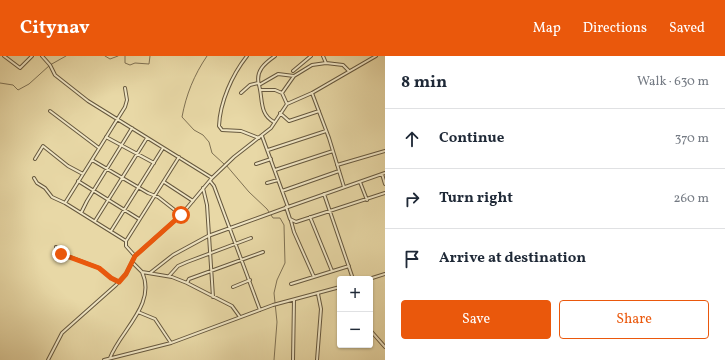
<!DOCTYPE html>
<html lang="en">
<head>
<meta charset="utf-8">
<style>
  body { margin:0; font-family:Vollkorn,serif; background:#f6f6f7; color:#1f2937 }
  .controls { position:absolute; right:12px; bottom:12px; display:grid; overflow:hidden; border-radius:4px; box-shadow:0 1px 3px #0004 }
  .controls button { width:36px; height:36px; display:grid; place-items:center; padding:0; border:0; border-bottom:1px solid #e0e1e3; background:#fff; color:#1f2937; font:20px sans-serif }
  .stop { position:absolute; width:12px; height:12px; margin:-9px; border:3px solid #ea580c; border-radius:50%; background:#fff }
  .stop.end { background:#ea580c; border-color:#fff; box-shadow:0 1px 4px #0008 }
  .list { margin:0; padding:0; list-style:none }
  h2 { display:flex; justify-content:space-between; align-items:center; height:52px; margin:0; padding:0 16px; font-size:17px }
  h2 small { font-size:13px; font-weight:400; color:#747a83 }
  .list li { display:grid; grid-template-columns:26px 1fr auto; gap:12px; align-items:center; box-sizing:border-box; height:60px; padding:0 16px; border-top:1px solid #e0e1e3 }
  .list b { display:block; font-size:15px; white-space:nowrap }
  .list em { font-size:13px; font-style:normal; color:#747a83 }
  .actions { display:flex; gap:8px; padding:12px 16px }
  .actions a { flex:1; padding:9px 0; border:1px solid #ea580c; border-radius:4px; text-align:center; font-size:14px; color:#ea580c }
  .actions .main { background:#ea580c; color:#fff }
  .icon { flex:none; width:22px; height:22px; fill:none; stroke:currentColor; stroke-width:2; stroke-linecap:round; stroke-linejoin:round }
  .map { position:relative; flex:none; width:385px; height:304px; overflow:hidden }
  header { display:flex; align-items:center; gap:24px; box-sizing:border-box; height:56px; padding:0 20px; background:#ea580c; color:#fff }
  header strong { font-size:19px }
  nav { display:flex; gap:22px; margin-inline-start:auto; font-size:14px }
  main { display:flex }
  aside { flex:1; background:#fff }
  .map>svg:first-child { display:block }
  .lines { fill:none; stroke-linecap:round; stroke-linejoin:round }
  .stream { stroke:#7f7153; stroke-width:1 }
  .street-casing { stroke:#66583e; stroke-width:4 }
  .street { stroke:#f0e6c5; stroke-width:2 }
  .route { stroke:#ea580c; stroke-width:5 }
</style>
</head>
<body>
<header>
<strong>Citynav</strong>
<nav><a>Map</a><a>Directions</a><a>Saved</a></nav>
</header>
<main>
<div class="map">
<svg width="385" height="304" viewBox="0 0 385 304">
  <rect width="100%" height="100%" fill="#e8d8a6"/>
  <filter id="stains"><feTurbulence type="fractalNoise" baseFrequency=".005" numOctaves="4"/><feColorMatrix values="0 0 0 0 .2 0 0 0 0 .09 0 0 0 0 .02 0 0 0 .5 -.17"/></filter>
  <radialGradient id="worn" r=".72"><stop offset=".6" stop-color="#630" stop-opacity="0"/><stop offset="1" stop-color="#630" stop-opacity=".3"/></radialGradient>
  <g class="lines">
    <path class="stream" d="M105,0l5,3 8,-3
      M125,0v7l5,2 5,-2 14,1 1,-8
      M207,0c-13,19 -21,39 -25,61l12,13 9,5 6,7 3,11 12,11
      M0,27l13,2 5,5 11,-6 21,-19 16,-9
      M226,109l23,27 18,17 6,9h7l4,7 1,38 -8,17 -3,13 3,29 -3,38"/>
    <g class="street-casing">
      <path id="street" d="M4,0l16,12 12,-12
        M42,0l8,9 5,10 33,26 124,77
        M247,0c-15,19 -27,46 -28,70l3,4 19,1 18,7
        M323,0l3,7
        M293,15l18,-15
        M259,29c-4,-14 6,-22 16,-29
        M125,32l2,12 -2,7 -60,96 61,38v5l9,10
        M260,34h15l7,3 5,11
        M241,37l9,-8 8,-2
        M282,37l12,-17
        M312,37l17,45 15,49
        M50,55l49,37
        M280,57l9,8 30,-10
        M274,66c-15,-8 -11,-23 -15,-37l19,-11 16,2 18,-11 14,-2 17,2 6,6
        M262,80l26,71 97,-34
        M106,81l48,26
        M268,94l58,-19
        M35,103l8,-13 25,20 15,8
        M92,104l56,33 10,4 23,18
        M256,108l15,-5
        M337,109l48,-14
        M275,114l58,-19
        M382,118l3,10
        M34,122l3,5 8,5 7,9 13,6
        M78,125l61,38
        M210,125l4,5 46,124
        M164,126l29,19
        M360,126l7,18
        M267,127l11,-3
        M203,132l4,17 6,92
        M282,135l57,-20
        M324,138l29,85
        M286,151l4,12 6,3 89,-29
        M81,157l6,-12 45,-73
        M310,161l22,54
        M95,165l52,-83
        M291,165l3,11 20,45
        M111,175l52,-83
        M126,185l53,-84
        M56,191l1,5 42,16 12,10 8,4
        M132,206l10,10 30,5 15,6 45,23 8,11
        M150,217l23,-18 35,-19 80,-29
        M169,220l9,-10 9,-4 64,-24
        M369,223l16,-5
        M187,227l2,-4 74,-27
        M291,228l58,-18
        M233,231l17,-7
        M138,256l17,7 16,24
        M370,274l15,17
        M110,302c10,-27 47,-54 32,-86
        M48,304l14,-27 54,-48 10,-11 9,-18 46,-41 31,-37 22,-21 37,-29 16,-24 25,-11 64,-37
        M104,304l67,-17 102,-38 67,-18
        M293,304l1,-60
        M317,304l4,-51 -3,-15"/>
    </g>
    <use href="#street" class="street"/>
  </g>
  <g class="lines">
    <path class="route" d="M61,198l38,14 12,10 8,4 7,-8 9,-18 46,-41"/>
  </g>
  <rect width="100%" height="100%" filter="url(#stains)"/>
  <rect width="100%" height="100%" fill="url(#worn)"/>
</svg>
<div class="controls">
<button>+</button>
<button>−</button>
</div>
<div class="stop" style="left:181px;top:159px"></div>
<div class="stop end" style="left:61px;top:198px"></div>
</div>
<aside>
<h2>8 min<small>Walk · 630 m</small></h2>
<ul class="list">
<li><svg class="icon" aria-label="ahead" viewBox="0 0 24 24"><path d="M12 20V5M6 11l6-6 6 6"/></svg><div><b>Continue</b></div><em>370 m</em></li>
<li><svg class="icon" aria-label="right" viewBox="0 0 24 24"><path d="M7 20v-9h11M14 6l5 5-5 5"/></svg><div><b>Turn right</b></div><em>260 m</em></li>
<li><svg class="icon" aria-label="arrive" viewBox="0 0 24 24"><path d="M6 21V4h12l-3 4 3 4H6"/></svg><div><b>Arrive at destination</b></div></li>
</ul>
<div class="actions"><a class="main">Save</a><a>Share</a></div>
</aside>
</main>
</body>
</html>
